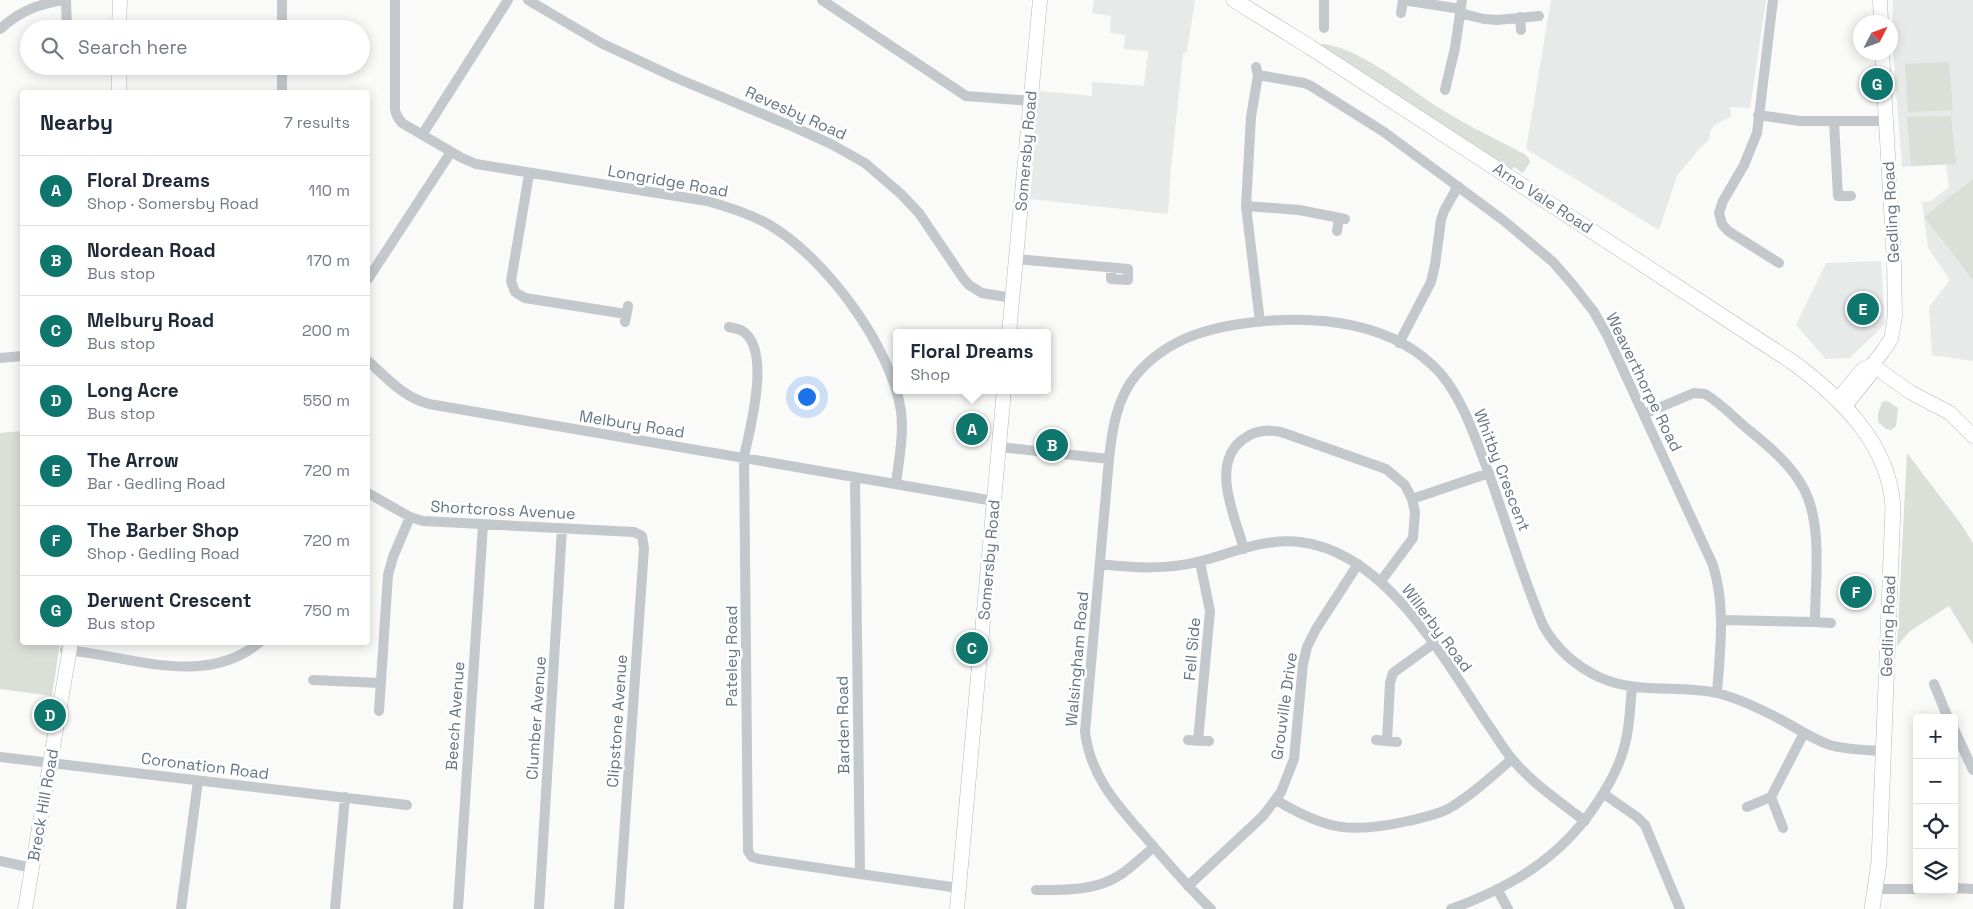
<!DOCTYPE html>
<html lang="en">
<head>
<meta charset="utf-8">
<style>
  body { margin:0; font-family:"Space Grotesk",sans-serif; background:#f2f2f3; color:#1f2937 }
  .controls { position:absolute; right:15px; bottom:15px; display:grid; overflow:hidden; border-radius:5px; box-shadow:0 2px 12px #0003 }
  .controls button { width:45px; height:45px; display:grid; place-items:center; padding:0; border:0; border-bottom:1px solid #e0e1e3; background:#fff; color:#1f2937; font:25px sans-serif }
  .compass { position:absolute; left:1853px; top:15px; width:45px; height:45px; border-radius:50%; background:#fff; box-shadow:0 2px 12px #0003; rotate:48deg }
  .you { position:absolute; left:806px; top:396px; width:18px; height:18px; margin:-12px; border:4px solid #fff; border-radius:50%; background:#1a73e8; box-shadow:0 0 0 8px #1a73e833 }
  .badge { display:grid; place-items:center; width:32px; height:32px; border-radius:50%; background:#0f766e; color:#fff; font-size:16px; font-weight:700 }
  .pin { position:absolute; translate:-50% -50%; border:2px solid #fff; box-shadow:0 1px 5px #0006 }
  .popup { position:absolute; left:893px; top:329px; width:158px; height:65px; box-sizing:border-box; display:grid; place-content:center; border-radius:5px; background:#fff; filter:drop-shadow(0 1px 4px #0005); font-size:16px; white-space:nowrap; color:#747a83 }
  .popup b { font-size:19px; color:#1f2937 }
  .popup::after { content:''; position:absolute; left:50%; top:100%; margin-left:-10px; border:10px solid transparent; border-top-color:#fff }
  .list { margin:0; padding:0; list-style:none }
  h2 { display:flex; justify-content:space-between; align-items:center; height:65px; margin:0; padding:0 20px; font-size:21px }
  h2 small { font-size:16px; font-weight:400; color:#747a83 }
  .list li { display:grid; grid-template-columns:32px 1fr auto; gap:15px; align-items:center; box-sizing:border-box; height:70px; padding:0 20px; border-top:1px solid #e0e1e3 }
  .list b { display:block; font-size:19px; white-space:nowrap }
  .list p { margin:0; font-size:16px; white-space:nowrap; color:#747a83 }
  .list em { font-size:16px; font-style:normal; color:#747a83 }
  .icon { flex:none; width:28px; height:28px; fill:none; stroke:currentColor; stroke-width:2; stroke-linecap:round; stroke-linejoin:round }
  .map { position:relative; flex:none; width:1973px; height:909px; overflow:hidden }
  .search { position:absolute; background:#fff; box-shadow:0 2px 12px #0003; left:20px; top:20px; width:350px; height:55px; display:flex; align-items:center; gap:12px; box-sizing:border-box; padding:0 18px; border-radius:28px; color:#747a83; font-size:19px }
  .panel { position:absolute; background:#fff; box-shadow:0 2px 12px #0003; left:20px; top:90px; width:350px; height:555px; border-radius:5px }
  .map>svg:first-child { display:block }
  .built { fill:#e8e9e9 }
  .green { fill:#dadfd7 }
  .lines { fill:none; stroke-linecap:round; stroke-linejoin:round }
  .secondary-casing { stroke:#b3babf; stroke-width:15 }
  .primary-casing { stroke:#b5babe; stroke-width:16 }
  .street { stroke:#c3c8cc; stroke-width:10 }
  .secondary { stroke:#fff; stroke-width:14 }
  .primary { stroke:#fff; stroke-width:15 }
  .labels { text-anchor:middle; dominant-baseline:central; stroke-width:5; stroke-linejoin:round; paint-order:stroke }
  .street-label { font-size:16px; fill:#657683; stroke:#fff }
</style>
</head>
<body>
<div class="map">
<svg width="1973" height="909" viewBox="0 0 1973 909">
  <rect width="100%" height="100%" fill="#fafaf8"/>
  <path class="built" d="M1094,0h101l-8,52 -4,2 -12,114 -3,46 -138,-15 9,-108 53,5v-14l52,4 4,-35 -24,-2 1,-14 -15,-2 1,-17 -19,-3z
    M1551,0h215l-16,108 -20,-1 1,10 -17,8 -4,7 -1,8 -9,8 -23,28 -18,54 -133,-81z
    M1893,0h80v361l-41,-6 -3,-48 21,-27 -22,-32 -6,-46 9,-1 18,-14 -3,-23 -44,3 -10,-128z
    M1881,261l4,63 -35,34 -24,1 -30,-34 30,-62z"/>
  <path class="green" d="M1322,44c34,2 85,43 114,62 28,18 58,32 88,48l4,3 2,5 -7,11 -9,-6 -3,3 -191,-125z
    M1949,62l4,48 -45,2 -3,-48z
    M1951,116l5,48 -45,2 -4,-49z
    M1973,179v101l-49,-63z
    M1887,401l11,7 -2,18 -5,4 -5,-1 -8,-7v-8l4,-12z
    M22,431v211l38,1 -8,53 -52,-7v-256z
    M1907,453l54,71 12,19v102l-24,-39 -39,25 -13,15z"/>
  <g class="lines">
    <g class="secondary-casing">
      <path id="secondary" d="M1880,0l1,22
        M119,29l1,-29
        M119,92v-26
        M1009,333l31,-333
        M1872,365l38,27 40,21 23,23
        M1838,399l25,-30 9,-4 11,-14 8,-12 4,-23 -1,-55 -12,-209
        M1845,406l24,-30 3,-11
        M25,909l46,-267
        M957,909l47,-519"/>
    </g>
    <g class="primary-casing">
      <path id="primary" d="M1234,0l76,47 484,316c48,36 95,81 99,144l-14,355 -7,47"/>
    </g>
    <path class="street" d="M66,0l1,29
      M282,0v29
      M395,0v110l2,6 5,7 60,35 14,6 231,37c22,6 41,12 61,23 57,33 123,122 133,187 3,24 -2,48 -5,72
      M528,0l73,43 73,34 122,51 35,16 34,19 36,31 18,19 44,65 6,7 13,8 30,5
      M822,0l144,96 65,5
      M1403,0l58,9
      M1773,0l-16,133 -13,32 -21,36 -4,12 3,11 6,7 51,32
      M1401,13l2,-13
      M1460,13l24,6 13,1 42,-4
      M1520,17l1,13
      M1324,28v-28
      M0,29c20,-18 40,-26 66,-29
      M282,66v26
      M1256,67l2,8 -7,42 -5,89 14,116
      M1258,75l46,8 7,3 73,46 119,88 50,42 20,23 21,27 13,23 106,230c13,42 7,85 4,128
      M1445,90l10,-42 7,-48
      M1758,115l42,6h86
      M1834,122l4,74h13
      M422,135l86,-135
      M529,174l-18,107 4,11 10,6 101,16
      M1246,206l53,4 46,9
      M1337,231l2,-13
      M1016,259l112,10v11l-17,-1v-11
      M368,279l83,-127
      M625,322l3,-16
      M729,327c5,1 11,2 15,5 27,21 6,96 0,125l4,394 4,6 7,2 101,15
      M1399,343l32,-61 4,-17 6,-45 3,-9 14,-25
      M0,358l22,-2
      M368,361c19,17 35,36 61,43l565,97
      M1644,414l50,-21 11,1c16,9 30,25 45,37 20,16 42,35 54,58 19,37 11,92 11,133l-93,-2
      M1000,447l109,12
      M855,477l5,397 99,14
      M368,493l42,24 13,4 211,11 8,4 2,12 -25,361
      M1412,499l77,-26
      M1244,549c-9,-32 -34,-84 -2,-109 11,-9 25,-11 39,-8l105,37 19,16 7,14 3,13 -2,26 -32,43
      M1100,564c34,4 68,6 101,-3 34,-9 64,-23 99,-19 87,10 145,119 189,184 8,11 15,24 24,34 20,24 47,42 72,61
      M1815,622l16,1
      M65,650c63,5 139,39 195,-8
      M313,680l67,3
      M1934,684l14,34
      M379,711l9,-136 5,-18 17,-40
      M1954,729l19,41
      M1188,740l21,1
      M1376,740l21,2
      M1198,741l12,-130 -10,-49
      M1387,741l3,-58 3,-10 40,-29
      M0,757l407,48
      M1604,794l33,23 8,8 35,84
      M1771,797l33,-64
      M1276,800c50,30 75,34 132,21 13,-3 28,-6 40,-12 23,-13 44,-33 64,-50
      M1747,807l24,-10 12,31
      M0,861l32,7
      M1188,886l75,-70 18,-24 13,-33 9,-95 4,-17 9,-18 42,-65
      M1954,888l19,1
      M1497,889l11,20
      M1876,889h41
      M1036,890c28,0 60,1 84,-15 12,-8 23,-19 34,-28
      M181,909l17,-128
      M335,909l10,-112
      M458,909l25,-384
      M539,909l23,-381
      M1211,909c-21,-20 -39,-41 -58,-63 -30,-35 -62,-65 -68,-114l24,-273c3,-30 8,-62 28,-85 31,-36 73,-47 118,-52 64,-7 140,0 186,52 20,24 31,55 42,84 21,55 37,113 60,167 13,24 34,42 58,53 37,16 78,7 116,15 24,6 48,18 70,30 14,8 28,17 43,22 17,5 36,5 53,6
      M1451,909c60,-22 108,-50 144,-103 13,-19 25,-40 30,-62 5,-18 5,-38 7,-57"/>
    <use href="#secondary" class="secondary"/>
    <use href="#primary" class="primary"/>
  </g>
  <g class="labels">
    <g class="street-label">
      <text transform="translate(796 113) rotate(24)">Revesby Road</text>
      <text transform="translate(1026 151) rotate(-85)">Somersby Road</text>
      <text transform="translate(668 181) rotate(10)">Longridge Road</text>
      <text transform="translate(1543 198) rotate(33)">Arno Vale Road</text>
      <text transform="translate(1891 212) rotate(-93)">Gedling Road</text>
      <text transform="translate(1644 382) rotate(64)">Weaverthorpe Road</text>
      <text transform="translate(632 424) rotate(9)">Melbury Road</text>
      <text transform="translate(1502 470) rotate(69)">Whitby Crescent</text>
      <text transform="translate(503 510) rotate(3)">Shortcross Avenue</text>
      <text transform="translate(989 560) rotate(-85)">Somersby Road</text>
      <text transform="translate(1888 626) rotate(-88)">Gedling Road</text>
      <text transform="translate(1437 628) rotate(53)">Willerby Road</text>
      <text transform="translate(1192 649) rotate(-85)">Fell Side</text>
      <text transform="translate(731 656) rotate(-90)">Pateley Road</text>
      <text transform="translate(1077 659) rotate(-85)">Walsingham Road</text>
      <text transform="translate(1284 706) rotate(-82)">Grouville Drive</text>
      <text transform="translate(455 716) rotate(-86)">Beech Avenue</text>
      <text transform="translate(536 718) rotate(-86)">Clumber Avenue</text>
      <text transform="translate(617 721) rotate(-86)">Clipstone Avenue</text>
      <text transform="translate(843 725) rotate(-91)">Barden Road</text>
      <text transform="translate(205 766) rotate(7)">Coronation Road</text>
      <text transform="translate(43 805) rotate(-80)">Breck Hill Road</text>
    </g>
  </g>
</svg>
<div class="controls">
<button>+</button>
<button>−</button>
<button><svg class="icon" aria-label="locate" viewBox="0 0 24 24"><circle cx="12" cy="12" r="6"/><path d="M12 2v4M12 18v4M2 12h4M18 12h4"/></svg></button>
<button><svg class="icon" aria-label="layers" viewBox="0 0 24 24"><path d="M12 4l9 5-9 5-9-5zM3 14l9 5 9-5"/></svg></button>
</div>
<svg class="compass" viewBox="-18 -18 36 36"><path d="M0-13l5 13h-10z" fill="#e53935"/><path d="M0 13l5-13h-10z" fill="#747a83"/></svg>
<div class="you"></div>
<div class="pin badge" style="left:972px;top:429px">A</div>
<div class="popup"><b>Floral Dreams</b>Shop</div>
<div class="pin badge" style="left:1052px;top:445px">B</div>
<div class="pin badge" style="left:972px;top:648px">C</div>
<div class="pin badge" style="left:50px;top:715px">D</div>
<div class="pin badge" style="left:1863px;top:309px">E</div>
<div class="pin badge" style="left:1856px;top:592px">F</div>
<div class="pin badge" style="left:1877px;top:84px">G</div>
<div class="search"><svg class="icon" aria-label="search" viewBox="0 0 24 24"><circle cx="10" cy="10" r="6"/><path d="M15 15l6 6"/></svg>Search here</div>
<section class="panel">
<h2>Nearby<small>7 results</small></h2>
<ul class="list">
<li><span class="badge">A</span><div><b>Floral Dreams</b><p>Shop · Somersby Road</p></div><em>110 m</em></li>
<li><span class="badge">B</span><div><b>Nordean Road</b><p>Bus stop</p></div><em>170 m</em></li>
<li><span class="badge">C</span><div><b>Melbury Road</b><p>Bus stop</p></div><em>200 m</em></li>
<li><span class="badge">D</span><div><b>Long Acre</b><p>Bus stop</p></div><em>550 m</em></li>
<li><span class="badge">E</span><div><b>The Arrow</b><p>Bar · Gedling Road</p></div><em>720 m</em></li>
<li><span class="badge">F</span><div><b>The Barber Shop</b><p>Shop · Gedling Road</p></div><em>720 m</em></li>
<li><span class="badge">G</span><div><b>Derwent Crescent</b><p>Bus stop</p></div><em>750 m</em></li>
</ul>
</section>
</div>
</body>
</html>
